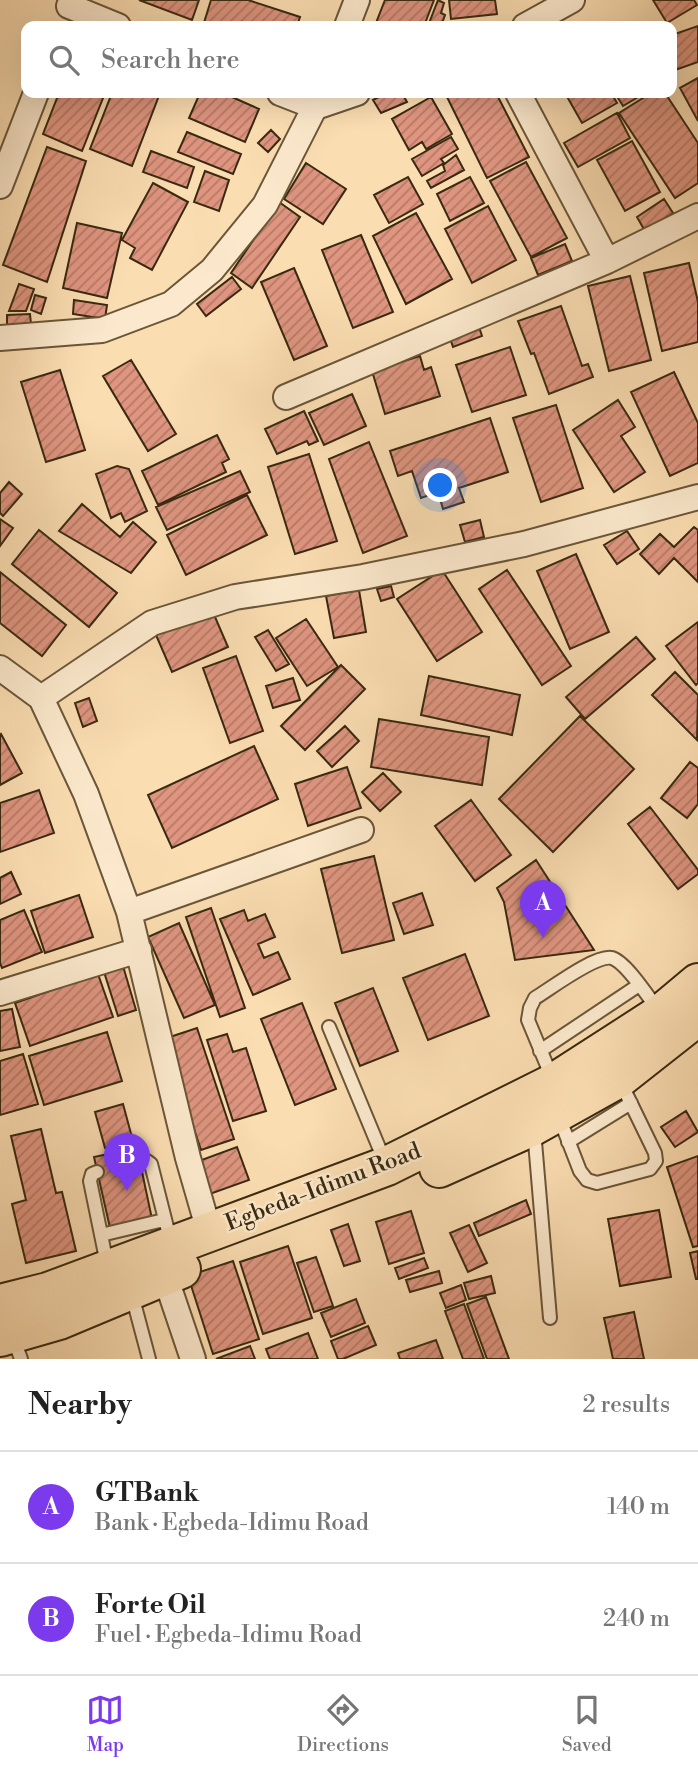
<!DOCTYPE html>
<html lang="en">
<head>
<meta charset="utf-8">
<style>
  body { margin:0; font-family:"Libre Bodoni",serif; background:#f2f2f2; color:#222 }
  .you { position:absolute; left:441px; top:486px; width:24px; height:24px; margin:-18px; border:5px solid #fff; border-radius:50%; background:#1a73e8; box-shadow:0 0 0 10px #1a73e833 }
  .badge { display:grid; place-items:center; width:46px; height:46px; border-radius:50%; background:#7c3aed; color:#fff; font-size:23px; font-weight:700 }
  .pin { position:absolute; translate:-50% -58px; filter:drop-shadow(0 2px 4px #0008) }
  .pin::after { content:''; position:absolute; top:37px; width:24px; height:21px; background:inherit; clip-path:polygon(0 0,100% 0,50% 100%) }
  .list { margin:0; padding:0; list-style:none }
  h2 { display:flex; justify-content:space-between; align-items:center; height:91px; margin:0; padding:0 28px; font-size:30px }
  h2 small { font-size:23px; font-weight:400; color:#767676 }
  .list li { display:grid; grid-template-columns:46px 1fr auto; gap:21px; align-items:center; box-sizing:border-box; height:112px; padding:0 28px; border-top:2px solid #e0e0e0 }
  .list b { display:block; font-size:26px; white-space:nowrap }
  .list p { margin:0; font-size:23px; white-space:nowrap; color:#767676 }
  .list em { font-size:23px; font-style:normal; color:#767676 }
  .icon { flex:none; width:38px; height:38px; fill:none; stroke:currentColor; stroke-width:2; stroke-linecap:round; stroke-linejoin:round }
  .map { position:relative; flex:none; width:698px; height:1359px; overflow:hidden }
  .search { position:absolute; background:#fff; box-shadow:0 7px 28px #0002; left:21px; right:21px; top:21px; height:77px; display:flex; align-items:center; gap:18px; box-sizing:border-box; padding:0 24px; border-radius:14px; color:#767676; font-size:26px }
  .sheet { height:315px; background:#fff }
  nav { display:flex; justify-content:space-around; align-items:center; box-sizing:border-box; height:98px; border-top:2px solid #e0e0e0; background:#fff; font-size:19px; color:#767676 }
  nav a { display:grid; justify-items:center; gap:4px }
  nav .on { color:#7c3aed }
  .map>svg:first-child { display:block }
  .building { fill:url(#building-hatch); stroke:#392910; stroke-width:2 }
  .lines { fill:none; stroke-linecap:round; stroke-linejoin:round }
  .service-casing { stroke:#6a5638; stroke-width:16 }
  .minor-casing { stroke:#6a5638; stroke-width:28 }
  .primary-casing { stroke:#392910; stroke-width:42 }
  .service { stroke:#fce9cd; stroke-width:12 }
  .minor { stroke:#fce9cd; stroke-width:24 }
  .primary { stroke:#fbddb2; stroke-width:38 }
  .labels { text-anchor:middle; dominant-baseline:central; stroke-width:5; stroke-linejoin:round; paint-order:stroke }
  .street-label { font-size:23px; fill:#392910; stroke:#fce9cd }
</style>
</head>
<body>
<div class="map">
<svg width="698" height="1359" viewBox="0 0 698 1359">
  <defs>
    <pattern id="building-hatch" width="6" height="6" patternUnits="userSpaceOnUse" patternTransform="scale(1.75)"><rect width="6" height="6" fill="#df9580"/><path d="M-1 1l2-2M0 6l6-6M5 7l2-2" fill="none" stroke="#b67a67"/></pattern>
  </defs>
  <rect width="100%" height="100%" fill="#fbddb2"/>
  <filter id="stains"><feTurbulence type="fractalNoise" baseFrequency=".00286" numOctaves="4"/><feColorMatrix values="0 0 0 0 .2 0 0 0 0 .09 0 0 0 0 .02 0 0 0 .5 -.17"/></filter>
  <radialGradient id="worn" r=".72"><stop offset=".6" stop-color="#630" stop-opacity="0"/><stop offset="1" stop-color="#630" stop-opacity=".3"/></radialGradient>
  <path class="building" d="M139,0h60l-7,20z
    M211,0h37l52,17 -3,9h-48l-7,-4 -1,4h-38z
    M385,0h49l-10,26 -13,-2 -2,2 -11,-2 -1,2h-13l-8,-3z
    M438,0l6,3 -3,10 4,2 -4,11h-13z
    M449,0h46l2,14 -46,5z
    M653,0h41l3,5 -30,18z
    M698,26v36l-26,9v-36z
    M698,78v43l-18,-33z
    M59,93h46l-23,58 -39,-17z
    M112,93h48l-28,73 -42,-17z
    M200,93h23l36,16 -14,33 -56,-24z
    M386,93h16l5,9 -26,11 -8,-13z
    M445,93h51l33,64 -42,21z
    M565,93h46l6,10 -35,20z
    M615,93h30l-22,13z
    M651,93h14l33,50v40l-23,15 -56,-85z
    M431,97l21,37 -26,15 -4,-7 -13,8 -17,-31z
    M617,113l13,25 -52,29 -14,-24z
    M271,130l9,9 -12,13 -10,-9z
    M187,132l54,22 -8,20 -55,-22z
    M451,137l7,12 -17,10 3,4 -22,13 -10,-17z
    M632,141l28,51 -35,19 -28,-51z
    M47,147l39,14 -39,121 -44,-17z
    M151,151l43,16 -7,21 -44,-16z
    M456,155l8,15 -33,18 -4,-7 18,-10 -2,-6z
    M526,162l41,76 -36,19 -41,-76z
    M306,163l40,26 -23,35 -39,-25z
    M205,171l24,9 -10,31 -25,-9z
    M408,177l15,27 -34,19 -15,-28z
    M470,177l14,26 -34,18 -13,-27z
    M153,183l35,19 -36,68 -22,-12 5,-10 -13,-8z
    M664,199l9,14 -28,18 -8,-14z
    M279,202l21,15 -48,71 -21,-15z
    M488,206l28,54 -44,23 -27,-54z
    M416,213l36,66 -46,25 -33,-68z
    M77,223l45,10 -15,65 -44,-10z
    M361,235l32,77 -40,16 -31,-78z
    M565,244l7,17 -34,14 -7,-17z
    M689,263l9,39v40l-36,9 -18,-78z
    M294,268l33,78 -33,14 -33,-78z
    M630,276l21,84 -42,11 -21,-85z
    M232,277l9,12 -35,27 -9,-12z
    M19,284l15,5 -8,22h-17z
    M35,295l11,3 -5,16 -10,-4z
    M74,300l33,5 -2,14 -32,-5z
    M561,306l21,60 6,-2 5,13 -44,17 -15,-41 -3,1 -13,-33z
    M30,314l1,10 -24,2v-11z
    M478,324l4,12 -29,11 -4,-12z
    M510,347l16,48 -54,17 -16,-47z
    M420,356l4,14 7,-3 9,29 -55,18 -13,-43z
    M131,360l45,74 -28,17 -45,-75z
    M60,370l25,80 -39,12 -25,-80z
    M674,372l24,51v40l-28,13 -39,-84z
    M352,394l14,32 -42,19 -15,-32z
    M618,400l17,27 -14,9 24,36 -31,20 -41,-62z
    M556,405l27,83 -42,14 -28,-84z
    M304,411l14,30 -9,4 -2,-4 -30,13 -12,-25z
    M490,418l18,54 -49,16 5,14 -21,7 -5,-17 -17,6 -9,-27 -14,5 -8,-25z
    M217,435l12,24 -7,4 4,9 -68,33 -16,-34z
    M369,442l38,94 -44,17 -34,-94z
    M309,454l28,87 -42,13 -27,-87z
    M117,466l12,3 18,42 -22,11 -4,-9 -10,5 -15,-44z
    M240,471l10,21 -83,38 -11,-23z
    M9,482l13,12 -19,22 -3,-3v-20z
    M247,495l20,40 -81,40 -19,-40z
    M82,504l38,33 13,-15 23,20 -25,31 -72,-42z
    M0,519l13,9 -13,18z
    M480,520l4,17 -19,5 -5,-17z
    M694,527l4,3v52l-24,-24 -15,16 -19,-20 20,-20 14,13z
    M39,530l78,63 -28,34 -77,-63z
    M627,531l12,18 -22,15 -13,-19z
    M576,554l33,78 -39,17 -33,-78z
    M442,570l40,62 -45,29 -40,-62z
    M507,570l64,96 -29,19 -63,-96z
    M0,572l66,53 -24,31 -42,-33z
    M391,586l3,11 -13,4 -4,-12z
    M359,590l7,42 -32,6 -8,-42z
    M212,610l16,37 -56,25 -16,-37z
    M306,619l32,48 -31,19 -31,-48z
    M698,622v61l-2,2 -30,-39z
    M268,630l21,34 -13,7 -21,-34z
    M636,637l19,22 -70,60 -19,-22z
    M236,656l27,75 -33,12 -27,-75z
    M341,665l24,24 -60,61 -24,-24z
    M675,672l23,23 -1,45 -45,-45z
    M429,676l91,19 -8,40 -91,-20z
    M293,678l7,22 -27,8 -7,-22z
    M89,698l8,23 -14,6 -8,-24z
    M580,716l54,53 -81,83 -54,-53z
    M379,719l110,18 -7,48 -111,-18z
    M345,726l14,15 -27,26 -15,-16z
    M1,734l21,39 -22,12v-50z
    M254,746l24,53 -106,49 -24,-53z
    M690,762l8,6v36l-11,14 -26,-20z
    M347,767l14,41 -53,18 -13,-42z
    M383,773l18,19 -21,19 -18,-19z
    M39,790l15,43 -54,19v-49z
    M471,800l40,55 -36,26 -40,-55z
    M650,807l48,63v4l-20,15 -50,-65z
    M374,856l20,84 -52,13 -21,-84z
    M536,860l58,90 -79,10 -11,-58 -7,-14z
    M11,872l10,22 -21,10v-26z
    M422,893l11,32 -29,9 -11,-31z
    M79,895l14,42 -48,16 -14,-42z
    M211,908l34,100 -25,9 -34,-100z
    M24,910l18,42 -40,16 -2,-5v-43z
    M244,910l4,11 17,-7 10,23 -17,7 6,14 14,-6 12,27 -37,16 -33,-76z
    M179,923l36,82 -31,13 -36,-81z
    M465,954l24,62 -61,24 -25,-62z
    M123,966l13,44 -18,6 -14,-44z
    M98,974l15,43 -83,29 -15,-43z
    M373,988l25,63 -38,15 -25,-63z
    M302,1003l34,86 -41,16 -34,-86z
    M12,1009l8,38 -20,4v-40z
    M197,1028l37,111 -33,11 -37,-111z
    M107,1032l15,49 -78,24 -15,-49z
    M227,1034l6,18 13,-4 20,63 -33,10 -26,-81z
    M23,1054l15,50 -38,11v-54z
    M123,1104l10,37 -28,7 -10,-36z
    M686,1111l12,21 -23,15 -14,-20z
    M41,1129l15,64 6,-1 14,59 -50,12 -14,-59 14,-4 -15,-64z
    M237,1147l12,33 -42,15 -11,-33z
    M137,1148l15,71 -42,9 -16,-71z
    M698,1156v90l-5,1 -26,-80z
    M526,1200l5,14 -52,22 -5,-13z
    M659,1210l12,67 -51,9 -12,-67z
    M411,1211l13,42 -35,11 -13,-42z
    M348,1224l12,37 -16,5 -13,-36z
    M469,1225l18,38 -19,9 -18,-39z
    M288,1246l24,72 -49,16 -23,-72z
    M698,1251v28h-2l-6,-26z
    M316,1257l17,49 -19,6 -17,-49z
    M424,1258l4,10 -29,11 -4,-11z
    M233,1261l26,78 -46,15 -25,-78z
    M439,1271l3,12 -32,9 -4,-12z
    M491,1276l4,17 -26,6 -5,-16z
    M461,1285l5,15 -20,8 -6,-15z
    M486,1297l23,62h-22l-20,-55z
    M356,1299l9,24 -34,14 -10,-24z
    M464,1304l20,55h-21l-18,-48z
    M634,1312l10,47h-31l-9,-41z
    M368,1326l8,19 -33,14h-5l-7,-18z
    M308,1333l10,26h-48l-4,-10z
    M436,1340l7,19h-43l-2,-6z
    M250,1346l5,13h-39z"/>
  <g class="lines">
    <g class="service-casing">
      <path id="service" d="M329,1027l56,135
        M540,1051l99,-66
        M553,1080l-25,-60 2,-12 5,-10c15,-9 61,-44 77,-40 14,4 37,40 47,53
        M559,1117l21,54 7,9 10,3 53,-14 6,-8 -1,-8 -34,-70
        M534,1130l16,188
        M568,1142l63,-39
        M139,1161h8l4,3 20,79
        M97,1172l-5,2 -2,7 17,83
        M101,1235l63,-15
        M132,1295l17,64
        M13,1337l8,22"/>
    </g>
    <g class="minor-casing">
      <path id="minor" d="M69,6l49,20
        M347,26l10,-26
        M525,26l47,-26
        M280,93l36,14 41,-14
        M518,93l89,168
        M0,186l36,-93
        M0,338l102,-8 69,-26 41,-34 53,-65 57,-112
        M286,397l321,-136 91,-45
        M0,668l41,30 45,96 43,118 59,246 21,73
        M41,698l111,-75 83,-26 128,-20 161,-33 174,-47
        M129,912l232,-82
        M0,993l139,-43
        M165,1276l28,83"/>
    </g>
    <g class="primary-casing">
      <path id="primary" d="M439,1168l94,-42 86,-48 75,-59
        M0,1304l48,-12 339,-126 167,-83 107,-69 37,-31
        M0,1337l59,-17 122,-51"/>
    </g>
    <use href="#service" class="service"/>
    <use href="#minor" class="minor"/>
    <use href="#primary" class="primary"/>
  </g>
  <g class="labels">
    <g class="street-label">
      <text transform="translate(323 1187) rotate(-21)">Egbeda-Idimu Road</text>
    </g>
  </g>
  <rect width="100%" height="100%" filter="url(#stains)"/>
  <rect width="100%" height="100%" fill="url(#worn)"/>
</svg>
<div class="you"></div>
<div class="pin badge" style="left:543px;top:938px">A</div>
<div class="pin badge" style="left:127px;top:1191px">B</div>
<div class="search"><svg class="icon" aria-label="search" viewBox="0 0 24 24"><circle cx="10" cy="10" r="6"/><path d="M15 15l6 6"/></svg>Search here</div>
</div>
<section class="sheet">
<h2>Nearby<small>2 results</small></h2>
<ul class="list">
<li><span class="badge">A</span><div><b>GTBank</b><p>Bank · Egbeda-Idimu Road</p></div><em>140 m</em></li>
<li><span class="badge">B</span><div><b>Forte Oil</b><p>Fuel · Egbeda-Idimu Road</p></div><em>240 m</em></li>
</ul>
</section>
<nav>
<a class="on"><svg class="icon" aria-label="map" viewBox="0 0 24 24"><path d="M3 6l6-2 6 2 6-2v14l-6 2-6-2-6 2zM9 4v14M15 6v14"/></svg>Map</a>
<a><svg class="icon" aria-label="directions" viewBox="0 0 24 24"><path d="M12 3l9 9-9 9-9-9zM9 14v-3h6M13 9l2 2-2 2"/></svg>Directions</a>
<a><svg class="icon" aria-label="saved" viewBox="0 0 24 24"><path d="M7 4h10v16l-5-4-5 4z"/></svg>Saved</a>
</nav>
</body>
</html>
